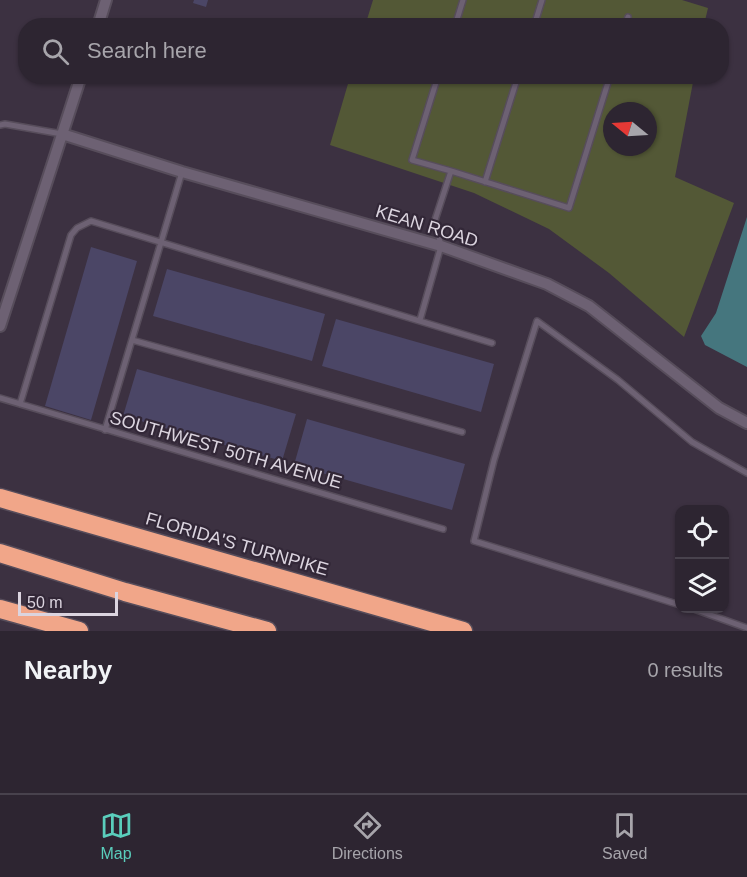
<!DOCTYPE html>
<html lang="en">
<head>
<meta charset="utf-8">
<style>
  body { margin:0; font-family:Helvetica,sans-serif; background:#352d39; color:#f1f3f6 }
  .controls { position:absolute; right:18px; bottom:18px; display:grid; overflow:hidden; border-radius:12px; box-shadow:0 2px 4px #0004 }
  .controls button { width:54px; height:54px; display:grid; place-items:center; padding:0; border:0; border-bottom:2px solid #48424d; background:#2d2531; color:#f1f3f6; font:30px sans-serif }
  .compass { position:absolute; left:603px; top:102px; width:54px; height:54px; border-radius:50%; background:#2d2531; box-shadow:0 2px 4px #0004; rotate:288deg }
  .scale { position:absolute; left:18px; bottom:15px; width:100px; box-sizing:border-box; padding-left:6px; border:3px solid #dbd4df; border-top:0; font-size:16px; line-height:21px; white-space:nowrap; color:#dbd4df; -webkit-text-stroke:4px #322737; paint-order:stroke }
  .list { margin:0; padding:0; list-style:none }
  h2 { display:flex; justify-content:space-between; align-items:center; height:78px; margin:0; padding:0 24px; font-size:26px }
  h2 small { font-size:20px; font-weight:400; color:#a7a5ab }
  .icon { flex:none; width:33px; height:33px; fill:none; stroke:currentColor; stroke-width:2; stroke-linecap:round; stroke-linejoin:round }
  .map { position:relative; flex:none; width:747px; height:631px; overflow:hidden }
  .search { position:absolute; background:#2d2531; box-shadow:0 2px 4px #0004; left:18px; right:18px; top:18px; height:66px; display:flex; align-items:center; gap:15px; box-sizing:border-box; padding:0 21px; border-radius:24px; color:#a7a5ab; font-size:22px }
  .sheet { height:162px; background:#2d2531 }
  nav { display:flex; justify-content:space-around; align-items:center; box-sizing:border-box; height:84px; border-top:2px solid #48424d; background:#2d2531; font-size:16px; color:#a7a5ab }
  nav a { display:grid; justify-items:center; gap:3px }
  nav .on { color:#5acebc }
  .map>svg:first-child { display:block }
  .green { fill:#535836; fill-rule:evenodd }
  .water { fill:#45767e }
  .building { fill:#4b4666 }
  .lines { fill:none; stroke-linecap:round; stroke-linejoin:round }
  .service-casing { stroke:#574d5b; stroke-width:8 }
  .minor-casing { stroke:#574d5b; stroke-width:14 }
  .motorway-casing { stroke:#574d5b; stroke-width:21 }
  .service { stroke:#6d6173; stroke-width:5 }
  .minor { stroke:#6d6173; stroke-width:10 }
  .motorway { stroke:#f1a689; stroke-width:18 }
  .labels { text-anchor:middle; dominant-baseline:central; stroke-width:4.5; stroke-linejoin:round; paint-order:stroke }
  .street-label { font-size:18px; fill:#dbd4df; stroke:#322737 }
</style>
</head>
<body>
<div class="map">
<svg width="747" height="631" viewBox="0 0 747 631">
  <rect width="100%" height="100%" fill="#3c3141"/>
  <path class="green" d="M373,0h309l26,8 -4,17 -339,1z
    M350,77h344l-19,100 59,26 -50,134 -75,-64 -60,-44 -75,-36 -144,-48zM612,111h36v36h-36z"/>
  <path class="water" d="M747,217v150l-42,-22 -4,-9 15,-23z"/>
  <path class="building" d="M194,0h14l-2,7 -13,-4z
    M91,247l46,14 -46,159 -46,-14z
    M167,269l158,45 -13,47 -159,-45z
    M336,319l158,45 -13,48 -159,-46z
    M137,369l159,45 -14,47 -159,-45z
    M307,419l158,45 -13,46 -158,-45z"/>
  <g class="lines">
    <g class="service-casing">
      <path id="service" d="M455,26l8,-26
        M534,26l8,-26
        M625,26l3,-9
        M0,125l5,-1 57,10
        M451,171l118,37 41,-132
        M485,182l33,-106
        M420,320l21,-74 -6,-26 16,-49 -39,-11 26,-84
        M132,340l330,92
        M0,398l443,131
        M20,404l51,-169 6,-7 14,-7 401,122
        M105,430l77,-258
        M680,605l-206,-64 20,-81 43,-139 81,59 74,62 55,31
        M691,608l56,20"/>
    </g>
    <g class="minor-casing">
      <path id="minor" d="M98,26l8,-26
        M62,134l120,38 259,74 106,38 42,22 130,102 28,15
        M0,326l81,-250"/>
    </g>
    <g class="motorway-casing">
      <path id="motorway" d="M0,498l463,133
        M0,553l125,39 142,39
        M0,609l79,22"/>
    </g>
    <use href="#service" class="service"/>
    <use href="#minor" class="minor"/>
    <use href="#motorway" class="motorway"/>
  </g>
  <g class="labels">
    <g class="street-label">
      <text transform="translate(427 226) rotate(17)">KEAN ROAD</text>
      <text transform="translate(226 450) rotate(16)">SOUTHWEST 50TH AVENUE</text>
      <text transform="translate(237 544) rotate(16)">FLORIDA'S TURNPIKE</text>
    </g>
  </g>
</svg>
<div class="controls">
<button><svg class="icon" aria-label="locate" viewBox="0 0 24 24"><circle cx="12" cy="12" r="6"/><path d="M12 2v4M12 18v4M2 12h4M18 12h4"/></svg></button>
<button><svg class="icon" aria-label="layers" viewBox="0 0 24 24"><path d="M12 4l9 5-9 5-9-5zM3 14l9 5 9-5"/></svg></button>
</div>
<svg class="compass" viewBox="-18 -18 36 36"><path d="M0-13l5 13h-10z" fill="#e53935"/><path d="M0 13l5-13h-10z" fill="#a7a5ab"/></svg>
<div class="scale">50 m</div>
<div class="search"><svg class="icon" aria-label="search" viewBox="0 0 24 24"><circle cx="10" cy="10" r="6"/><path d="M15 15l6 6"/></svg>Search here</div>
</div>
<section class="sheet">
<h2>Nearby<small>0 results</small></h2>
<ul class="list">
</ul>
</section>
<nav>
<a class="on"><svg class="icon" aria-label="map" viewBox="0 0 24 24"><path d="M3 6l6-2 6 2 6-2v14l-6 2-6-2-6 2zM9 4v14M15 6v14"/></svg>Map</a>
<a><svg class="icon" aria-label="directions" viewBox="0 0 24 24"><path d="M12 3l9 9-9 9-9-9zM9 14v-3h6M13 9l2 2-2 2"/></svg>Directions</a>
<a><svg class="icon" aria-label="saved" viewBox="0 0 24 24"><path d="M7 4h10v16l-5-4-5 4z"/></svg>Saved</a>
</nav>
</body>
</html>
